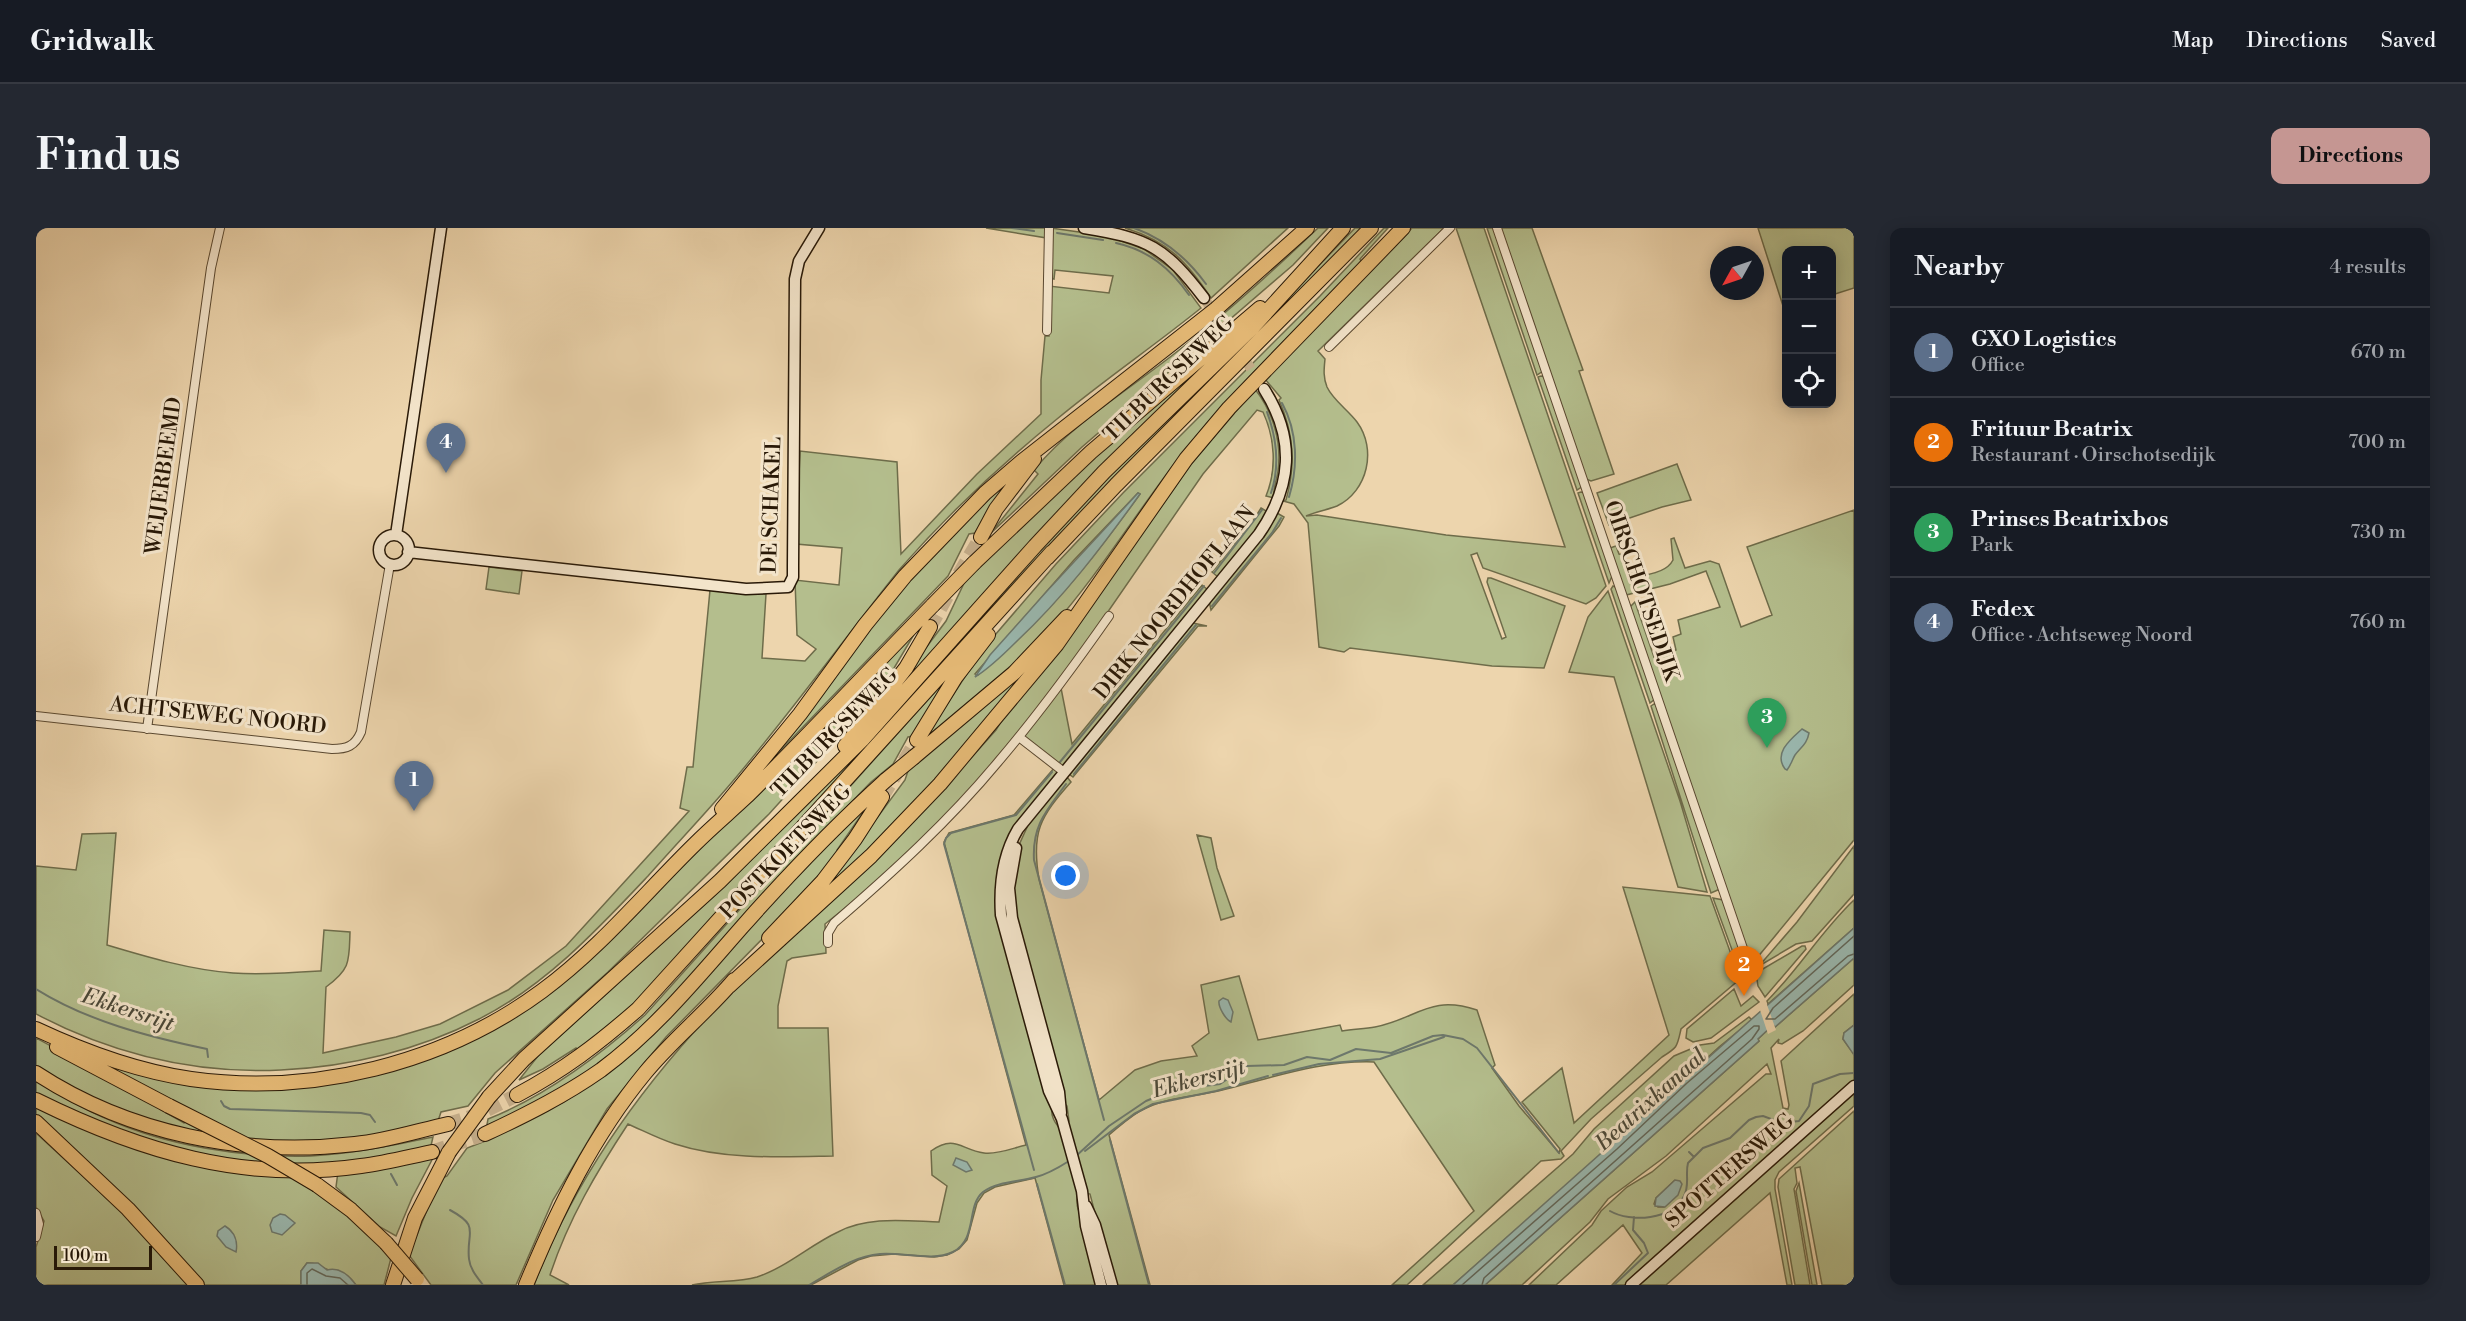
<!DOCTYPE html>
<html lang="en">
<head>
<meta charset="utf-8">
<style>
  body { margin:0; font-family:"Libre Bodoni",serif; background:#242831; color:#f1f3f6 }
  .controls { position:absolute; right:18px; top:18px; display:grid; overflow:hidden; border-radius:12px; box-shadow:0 3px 15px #0003 }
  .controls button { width:54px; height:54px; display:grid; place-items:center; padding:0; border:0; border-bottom:2px solid #363941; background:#171b24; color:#f1f3f6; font:30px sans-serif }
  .compass { position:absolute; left:1674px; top:18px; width:54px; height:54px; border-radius:50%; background:#171b24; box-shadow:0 3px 15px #0003; rotate:230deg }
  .scale { position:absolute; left:18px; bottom:15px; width:98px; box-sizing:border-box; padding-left:6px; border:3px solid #291907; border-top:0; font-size:16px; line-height:21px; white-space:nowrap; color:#291907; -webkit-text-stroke:4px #f3e4ca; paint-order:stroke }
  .you { position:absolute; left:1030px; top:648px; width:21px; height:21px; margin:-15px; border:4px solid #fff; border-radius:50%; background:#1a73e8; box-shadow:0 0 0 9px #1a73e833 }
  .badge { display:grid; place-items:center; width:39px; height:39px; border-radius:50%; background:#c59692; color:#fff; font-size:20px; font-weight:700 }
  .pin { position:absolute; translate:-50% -50px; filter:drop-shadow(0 2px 3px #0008) }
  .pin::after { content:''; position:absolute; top:32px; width:21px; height:18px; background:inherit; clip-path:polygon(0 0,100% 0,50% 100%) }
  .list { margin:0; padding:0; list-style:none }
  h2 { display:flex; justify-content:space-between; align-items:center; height:78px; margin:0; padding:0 24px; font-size:26px }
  h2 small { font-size:20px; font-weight:400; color:#9ea1a6 }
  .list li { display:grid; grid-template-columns:39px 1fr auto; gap:18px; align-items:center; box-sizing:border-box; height:90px; padding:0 24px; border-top:2px solid #363941 }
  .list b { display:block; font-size:22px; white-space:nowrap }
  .list p { margin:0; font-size:20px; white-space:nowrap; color:#9ea1a6 }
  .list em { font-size:20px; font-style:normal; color:#9ea1a6 }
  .icon { flex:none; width:33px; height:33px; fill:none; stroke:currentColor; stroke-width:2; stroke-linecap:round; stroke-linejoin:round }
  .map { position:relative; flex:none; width:1818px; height:1057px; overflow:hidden; border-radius:12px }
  header { display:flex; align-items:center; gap:36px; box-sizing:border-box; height:84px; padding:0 30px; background:#171b24; border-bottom:2px solid #363941 }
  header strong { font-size:28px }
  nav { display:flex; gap:33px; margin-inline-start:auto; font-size:21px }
  .intro { display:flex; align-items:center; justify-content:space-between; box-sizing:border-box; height:144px; padding:0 36px }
  h1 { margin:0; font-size:42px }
  .button { padding:15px 27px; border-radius:12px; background:#c59692; color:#111; font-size:21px; font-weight:700 }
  main { display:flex; gap:36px; padding:0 36px }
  aside { flex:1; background:#171b24; border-radius:12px; box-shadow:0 3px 15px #0003 }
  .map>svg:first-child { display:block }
  .green { fill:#b4be8d; stroke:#6e6c4a; stroke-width:1.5; fill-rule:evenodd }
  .water { fill:#9ab8af; stroke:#6d786c; stroke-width:1.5 }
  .pier { fill:#edd5ad }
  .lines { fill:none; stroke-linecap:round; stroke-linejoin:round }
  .shore { stroke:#62685b; stroke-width:1.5 }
  .stream { stroke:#6d786c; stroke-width:2 }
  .secondary-tunnel { stroke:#c6af8c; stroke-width:10; stroke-dasharray:10 5; stroke-linecap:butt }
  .highway-tunnel { stroke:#c6af8c; stroke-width:14; stroke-dasharray:14 7; stroke-linecap:butt }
  .street-casing { stroke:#5a4830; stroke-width:10 }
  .secondary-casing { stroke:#291907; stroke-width:13 }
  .highway-casing { stroke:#291907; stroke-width:16 }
  .street { stroke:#f3e4ca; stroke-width:8 }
  .secondary { stroke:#f3e4ca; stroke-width:10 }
  .highway { stroke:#e6ba76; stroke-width:14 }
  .highway-bridge-casing { stroke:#291907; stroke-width:16; stroke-linecap:butt }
  .highway-bridge { stroke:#e6ba76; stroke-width:14 }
  .labels { text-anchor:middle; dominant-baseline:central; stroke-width:6; stroke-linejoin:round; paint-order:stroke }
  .street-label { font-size:21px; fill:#291907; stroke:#f3e4ca }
  .water-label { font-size:22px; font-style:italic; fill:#4b4939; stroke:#f3e4ca }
</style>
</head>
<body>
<header>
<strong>Gridwalk</strong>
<nav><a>Map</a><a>Directions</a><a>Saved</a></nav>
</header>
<div class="intro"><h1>Find us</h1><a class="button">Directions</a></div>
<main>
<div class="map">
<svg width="1818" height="1057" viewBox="0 0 1818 1057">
  <rect width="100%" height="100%" fill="#edd5ad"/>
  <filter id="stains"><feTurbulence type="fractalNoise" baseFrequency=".00333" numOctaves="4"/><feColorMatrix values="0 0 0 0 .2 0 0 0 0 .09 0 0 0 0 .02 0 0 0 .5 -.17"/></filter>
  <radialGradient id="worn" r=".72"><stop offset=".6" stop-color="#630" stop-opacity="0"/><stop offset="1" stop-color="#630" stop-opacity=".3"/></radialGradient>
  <path class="green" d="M950,0h60l1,10z
    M1015,0l56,8 37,13 29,21 28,38c-47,38 -97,72 -144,111 -57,46 -110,96 -158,151 -54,68 -105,138 -161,205 -29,35 -60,67 -90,101 -50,53 -103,110 -169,143 -60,31 -130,48 -198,51 -86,4 -169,-16 -245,-56v-148l40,4 6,-36 34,-1 -9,112c40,12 84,25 126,28 29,2 58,0 88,-2l3,-41 26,2c-1,29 1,37 -24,55l-3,66 73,-16 44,-13 68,-34 58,-44 123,-135 -9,-3 7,-41h6l17,-177 56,4 -4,64 43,3 11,-12 -19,-14 -2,-55 44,5 3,-37 -46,-4 4,-93 97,11 4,92 76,-80 64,-60v-34l4,-44h4v-50l60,7 4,-17 -58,-6 -1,9 -5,-1z
    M1089,0h163l-77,70c-24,-36 -43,-57 -86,-70z
    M1282,0h10l-35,37 -211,182 -92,87 48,-60 -4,-4c38,-46 93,-79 140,-116 51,-39 98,-82 144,-126z
    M1319,0h8l-728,778 -55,46 -4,-4 -33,21 -24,11 19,-24 176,-160 96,-94 298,-326 137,-134z
    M1348,0h4l-28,31 2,3c-60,63 -126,123 -180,192 -45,57 -82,119 -131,174 -37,42 -82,76 -126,110l58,-89 73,-85 67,-71 197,-197zM1102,265l2,1c-49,68 -97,128 -162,181l-3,-1 99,-114z
    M1376,0h32l-126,123 7,8c-1,10 -2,18 2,28 6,13 21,23 30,35 20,27 11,69 -20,84 -10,4 -22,6 -31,10l11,-1 129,20 119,12 -109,-319h28l122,358 -10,12 -10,6 -103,-36 -6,-15 -6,2 31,84 4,-2 -19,-55 1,-4h3l74,28 -21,62 -52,-2 -142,-18 -6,4 -25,-5 -11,-124 -14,-19 -11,-3 3,-1c10,-35 8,-66 -7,-100l2,-2 -16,-19z
    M1451,0h7l49,143 -6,4z
    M1464,0h32l51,142 -4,1 35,103 -23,7 -5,-2z
    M1722,0h96v60l-22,7v-45h-46v58l-2,1z
    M1183,122l-119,118 -220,241 66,-88 21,-44 125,-119z
    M1505,148l4,1 38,109 -6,4 -39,-113z
    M1219,161c18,23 27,53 23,82 -1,9 -6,20 -4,27l-8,-2c11,-27 9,-58 -3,-84l-6,-2 -54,64 -147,213 -87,104 -84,85 -60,48 1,29 -34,5 -5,3 -9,45v22h50l5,128c-51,1 -109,4 -158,-12 -16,-5 -31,-13 -47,-20 -31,47 -60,96 -78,151l19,10h-35c40,-105 106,-197 183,-278l246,-240 33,-37 11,-18 88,-112 97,-137z
    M1641,236l14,36 -29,7 -53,18 -12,-32z
    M972,252l-33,53 -6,1 -21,42 -171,178 -1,-2 133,-174z
    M1545,264l4,1 28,81 -4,9 -31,-90z
    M1225,280l7,4 -13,20 -37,45 -6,-5 41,-51z
    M1818,282v330l-102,124 -122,-357 5,-5 19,55 22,-7 -3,-13 8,-3 -3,-14 42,-13 -14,-36 -36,13 -44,11 -16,-47 6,-2 3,8 6,1 3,14 8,7c13,-1 31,-4 37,-16l-2,-21 3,-1 11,30 25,-7 9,3 22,63 31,-12 -25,-68z
    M1241,285l7,4 -5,9 -68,84 -2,-9z
    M453,339l33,4 -3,23 -33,-5z
    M1166,357l6,5 -145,177 -38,-29 -1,-4 37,-46 11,56z
    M1577,358l5,2 37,111 -5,4 -39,-114z
    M1572,363l72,210 27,91 -29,-5 -64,-210 -45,-5 19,-55z
    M1157,395l14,3h-9l-125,151 -4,-3z
    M883,398l-32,54 -40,48 -78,86 -161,158 -113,101 -27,33 -27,6 -3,9 -83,18 -89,3 -81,-12 -44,-12 -32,-11 -73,-39v-30l118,63 7,9 23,13 6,-14 -89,-45 -2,-4 89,22 158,-2 202,-85 45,-38z
    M932,427l-54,81 -6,1 -15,27 -22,18 -70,72 -150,167 -52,45 -113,64 2,-11c58,-23 111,-63 157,-104z
    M999,428l-13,26 -120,136 -109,105 67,-82 45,-61 4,-12z
    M1618,476l3,1 63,184 -9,4 -60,-187z
    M1019,539l4,6 -30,36 -31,79 54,217c-2,11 3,18 9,25l8,-9 -2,-15 -4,-4 -52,-200 8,-57 10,-22 38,-46 4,5c-31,35 -40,50 -32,97l60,221 36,-30 26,-9 36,-5 -5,-10 17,-13 -8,-48 38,-9 19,64 82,-15 2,6c11,-2 22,-2 33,-4 42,-8 54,-33 102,-17l18,55 -3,3 27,38 40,47 1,-4 -38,-47 40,-34 12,55 95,-88 -46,-148 87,9 30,83 -59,50c-4,18 -3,18 -19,28l-71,62 -30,32 3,5 -3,3 -20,2 -134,124h-15l82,-74 -100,-149c-56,-2 -107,18 -161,30 -23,5 -46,6 -67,16 -14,6 -25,17 -37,27l41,150h-36l-24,-91 -12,-3c-2,9 -2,19 5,27l17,67h-36l-29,-107 -40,9 -11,6 -7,10 -10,37 -8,9 -12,6 -13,2 -40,-3 -23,2 -13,4 -47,25h-119c21,-5 44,-2 65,-8 30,-10 53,-32 81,-45 30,-16 68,-11 101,-10l8,-36 -15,-11 -1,-24c24,-17 30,-1 53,2 13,2 29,-5 42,-8l-82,-303 5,-9 65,-18z
    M839,567l-38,55 4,3 -20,26 -155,158 -59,72 -54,91 -37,85h-85l-22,-30 30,-75 8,-4 20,-28 21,-8 52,-28 22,-9 42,-27z
    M1161,607l14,3 6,30 17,48 -13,4z
    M1818,618v48l-42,47 -16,3 -37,22 38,-44z
    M1677,670l10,2 25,69 -1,5 -5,3z
    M1818,672v28l-86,76 -1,-3c32,-32 55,-71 87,-101z
    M1766,718h3l1,3 -41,48 -7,-11 -2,-13z
    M1818,730v27l-51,46 -21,13 -4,-1 1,-4 -8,9 12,60 5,1 1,-4 -8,-44 73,-67v31l-10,8 -1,6 11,15v27l-229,204h-13l30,-32 -19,-28 -67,60h-27l63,-60 9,-14 26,-24 25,-15 114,-98h5l-4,-10 -101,92 -58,43 -18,23 -68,63h-37l274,-244 -1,-2 15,-14 2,2zM1639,952l-11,27h-6l-4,-3 2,-6z
    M1698,761l7,17 12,-10 6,6 -48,36 -18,4 -7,-4 1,-9z
    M1713,789l3,3 -33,27 -106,97 -160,141h-30l150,-131 21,-25 80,-73 26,-11 14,-2z
    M0,853c23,13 45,27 69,37 62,28 138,40 206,38 41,-2 82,-11 122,-19l-3,13 -115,16 -108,-8 -73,-19 -98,-44z
    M1818,864v14l-75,66 -4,8v9l17,96h-5l-17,-92 -104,92h-30z
    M0,878l62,29 195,40 34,23 41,35 23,25 -7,27h-28c-14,-18 -16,-9 -30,-16 -8,-4 -10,-6 -19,-6l-6,8v14h-97c-50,-62 -109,-116 -168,-170z
    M1818,883v174h-32l-22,-118 -5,1 2,15 -3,6 16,96h-15l-17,-98 1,-8z
    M0,905l88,81 64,71h-152v-38l8,-26 -8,-14z
    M398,928l-22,42 -16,38 -16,-9 -44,-40 2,-15z
    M1763,955l18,102h-5l-16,-94z"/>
  <path class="water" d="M1102,265l2,1c-38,53 -76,103 -123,147 -13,13 -27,27 -42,36l15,-22 57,-64z
    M1766,501l7,4c-2,11 -8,14 -14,22 -3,5 -4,10 -8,15l-2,-1c-12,-16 6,-30 17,-40z
    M1818,700v30l-79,69 -2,-2 -15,14 1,2 -274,244h-32c134,-120 268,-238 401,-357z
    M1187,770l5,2 5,12 -2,10c-5,-2 -13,-15 -12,-21z
    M1818,797v30l-11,-16 1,-6z
    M920,930l11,4 5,8 -6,2 -13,-7z
    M1639,952l5,1 2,3 -4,11 -13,12 -10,-1 1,-8z
    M244,986l5,1 10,8 -13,12 -10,-3 -2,-7 3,-7z
    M189,998c10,6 13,16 11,26l-10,-5 -9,-11 1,-5z
    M271,1035h11l9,7c12,-3 22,5 29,15h-55v-14z"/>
  <path class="pier" d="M1730,774l10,28 -8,4 -8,-24z"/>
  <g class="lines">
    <path class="shore" d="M1818,708l-81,72 -7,11h9l73,-63 6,-2
      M271,1057v-12l5,-4 14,7 14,2 8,7
      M1426,1057l155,-136 70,-66 67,-57h5v3l-7,10 -268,239 -2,7"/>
    <path class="stream" d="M976,0l22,3
      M1098,0c31,11 53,30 72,56
      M1021,5l46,7
      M1080,15c32,7 54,25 73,52
      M1246,175c16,29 16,64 7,94
      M1231,184c10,27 13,54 4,81
      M1178,345l48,-63
      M1176,378l60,-73 9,-15
      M1024,534l144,-176
      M1038,546l122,-149
      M1030,556c-19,26 -34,41 -32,76l70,260
      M0,761c51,32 113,48 171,60l1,8
      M1237,847l46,-11 61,-5 64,-22
      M185,873l3,5 6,3 131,4 9,2 5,7
      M1074,912l39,145
      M1049,923l49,-37 19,-10 63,-13 52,-15
      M1653,924l5,5
      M1040,928l33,-30 37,-25 27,-11 47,-6 27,-18 37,-1 23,-8 23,3 26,-11 35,4 42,-17 10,-1 20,4 14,9 82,105
      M998,942l-90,-326 2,-6 5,-5 65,-18 36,-43
      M355,946l6,11
      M1001,956l28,101
      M414,982c31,17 16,21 19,49 1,10 8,18 14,26
      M1574,983c21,12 62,9 74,-15 6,-11 1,-22 4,-33l15,-15 27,-10 19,-18 7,-3 7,-1 19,7 17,-2 10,-15 4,-22 27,-10 14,-1
      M773,1057c23,-13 45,-29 71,-31 23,-2 52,8 73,-2 25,-13 13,-46 30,-60 15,-11 36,-10 53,-15 12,-3 22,-9 33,-16
      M1578,1057l34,-32 -4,-10 -11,-13 1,-13"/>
    <path class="secondary-tunnel" d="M1168,70l57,86"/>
    <path class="highway-tunnel" d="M923,346l22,-37
      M894,399l20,-36
      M846,569l35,-57
      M412,896l29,-9 40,-20
      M396,924l53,-18"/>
    <g class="street-casing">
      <path id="street" d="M1461,0l252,738
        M1011,103l2,-103
        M1293,119l121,-119
        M0,488l296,33c15,0 23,-3 29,-17l29,-168
        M111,501l64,-461 9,-40
        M983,509l45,35
        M792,715v-10l6,-10c58,-50 115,-102 164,-161 40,-47 76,-96 111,-146
        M0,985l3,11 -3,13"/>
    </g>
    <g class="secondary-casing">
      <path id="secondary" d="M1048,0c64,10 81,19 120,70
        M360,307l45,-307
        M343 322a15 15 0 1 1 30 0a15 15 0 1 1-30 0Z
        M372,324l338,37 42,-2 5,-10v-11l2,-287 4,-18 20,-33
        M980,620l-7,40 3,30 47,174 2,21
        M1050,978l9,19 17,60
        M1065,1057l-15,-59 -4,-35 -20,-72 -13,-28 -48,-176c-2,-30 1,-59 17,-86l241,-295c33,-48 37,-95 5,-145
        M1595,1057l223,-199"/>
    </g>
    <g class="highway-casing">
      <path id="highway" d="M945,309l15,-28 38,-50
        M1011,330l69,-73 255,-257
        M938,335l117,-111 169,-144
        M881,512l38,-62 33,-43
        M809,518l61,-78 24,-41
        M878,529l100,-84 53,-56
        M686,581l78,-95 65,-89 40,-49 80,-83 36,-31 195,-153 91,-81
        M733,710l54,-57 32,-42 27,-42
        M693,758l142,-130 69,-72 117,-140 129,-185 43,-51 174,-180
        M0,801c49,23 101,42 155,50 121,17 252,-15 351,-88 57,-42 103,-98 153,-147 17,-17 35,-32 52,-48 63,-62 124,-128 186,-191
        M21,819l112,59
        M0,845c93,61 208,84 319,71 31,-3 62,-13 93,-20
        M481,867c47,-25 81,-51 121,-86l414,-457
        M453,869l35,-38 196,-178 142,-141 173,-194 69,-74 148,-144 91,-100
        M0,872c103,51 208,83 325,66 24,-3 47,-9 71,-14
        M0,894l92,87 69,76
        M449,906c41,-19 79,-38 116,-64 54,-40 97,-93 141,-143 46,-52 93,-101 144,-147
        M281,957l34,25 35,33
        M357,1057l22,-67 34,-66
        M490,1057c31,-75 67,-149 119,-212 27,-33 61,-60 89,-93"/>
    </g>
    <use href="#street" class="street"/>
    <use href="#secondary" class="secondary"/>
    <use href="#highway" class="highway"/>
    <g class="highway-bridge-casing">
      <path id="highway-bridge" d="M897,377l41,-42
        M850,552l28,-23
        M133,878l99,50 49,29
        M413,924l40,-55
        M350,1015l31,36"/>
    </g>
    <use href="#highway-bridge" class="highway-bridge"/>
  </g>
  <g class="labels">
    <g class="street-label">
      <text transform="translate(1133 151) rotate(-44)">TILBURGSEWEG</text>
      <text transform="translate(128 248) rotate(-82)">WEIJERBEEMD</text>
      <text transform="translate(736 277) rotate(-88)">DE SCHAKEL</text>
      <text transform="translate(1605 363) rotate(71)">OIRSCHOTSEDIJK</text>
      <text transform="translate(1139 375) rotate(-51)">DIRK NOORDHOFLAAN</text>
      <text transform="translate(182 488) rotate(6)">ACHTSEWEG NOORD</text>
      <text transform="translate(799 505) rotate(-46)">TILBURGSEWEG</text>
      <text transform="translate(750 624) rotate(-46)">POSTKOETSWEG</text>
      <text transform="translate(1694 943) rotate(-41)">SPOTTERSWEG</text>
    </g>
    <g class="water-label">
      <text transform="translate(92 782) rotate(18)">Ekkersrijt</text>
      <text transform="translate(1163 851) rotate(-15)">Ekkersrijt</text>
      <text transform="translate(1615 872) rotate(-42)">Beatrixkanaal</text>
    </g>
  </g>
  <rect width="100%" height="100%" filter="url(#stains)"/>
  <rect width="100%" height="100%" fill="url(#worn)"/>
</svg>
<div class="controls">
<button>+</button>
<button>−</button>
<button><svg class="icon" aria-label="locate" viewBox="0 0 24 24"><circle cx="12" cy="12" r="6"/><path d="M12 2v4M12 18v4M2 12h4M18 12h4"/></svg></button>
</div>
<svg class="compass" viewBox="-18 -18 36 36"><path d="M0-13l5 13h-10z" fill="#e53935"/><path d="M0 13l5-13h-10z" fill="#9ea1a6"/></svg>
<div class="scale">100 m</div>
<div class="you"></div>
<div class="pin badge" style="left:378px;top:583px;background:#5c6f8a">1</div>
<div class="pin badge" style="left:1708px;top:768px;background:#e8710a">2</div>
<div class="pin badge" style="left:1731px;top:520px;background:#2e9e5b">3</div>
<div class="pin badge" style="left:410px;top:245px;background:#5c6f8a">4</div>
</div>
<aside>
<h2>Nearby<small>4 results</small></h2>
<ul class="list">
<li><span class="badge" style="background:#5c6f8a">1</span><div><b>GXO Logistics</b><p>Office</p></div><em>670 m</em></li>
<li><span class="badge" style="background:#e8710a">2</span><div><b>Frituur Beatrix</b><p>Restaurant · Oirschotsedijk</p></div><em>700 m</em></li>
<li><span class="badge" style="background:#2e9e5b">3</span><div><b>Prinses Beatrixbos</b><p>Park</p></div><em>730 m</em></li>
<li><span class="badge" style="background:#5c6f8a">4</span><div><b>Fedex</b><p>Office · Achtseweg Noord</p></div><em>760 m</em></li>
</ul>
</aside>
</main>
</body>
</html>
